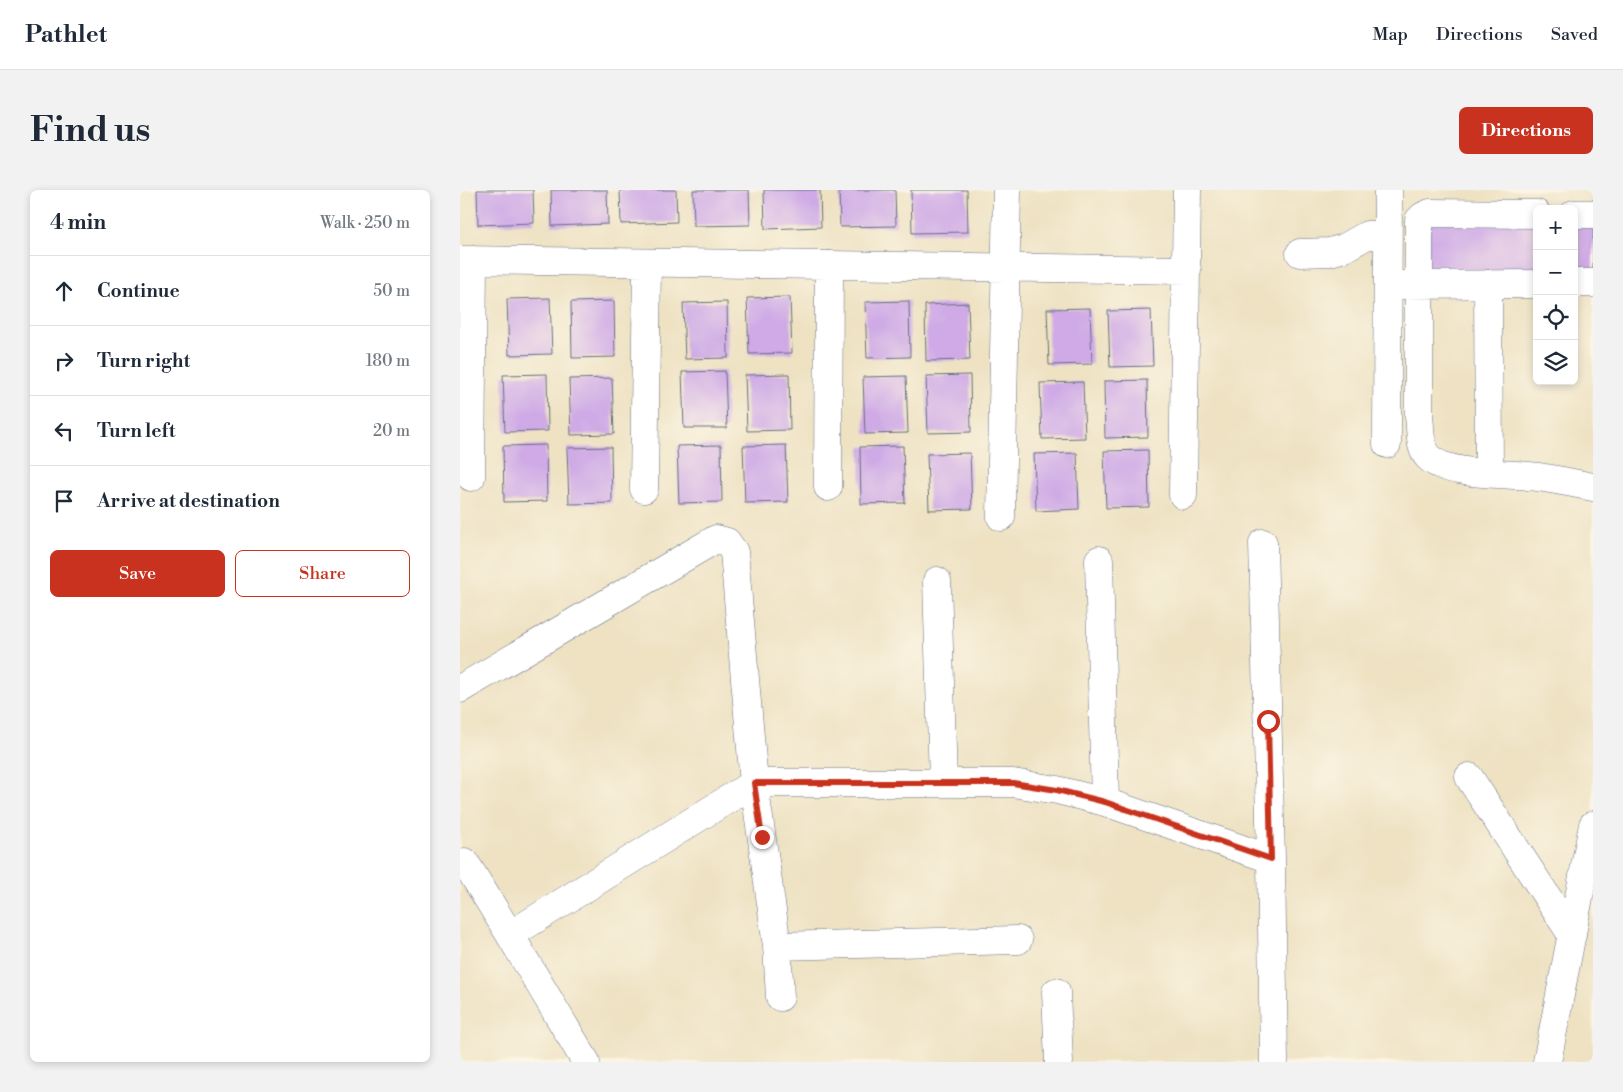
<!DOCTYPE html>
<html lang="en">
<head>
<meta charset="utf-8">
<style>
  body { margin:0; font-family:"Libre Bodoni",serif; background:#f2f2f3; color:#1f2937 }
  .controls { position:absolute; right:15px; top:15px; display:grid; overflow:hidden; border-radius:8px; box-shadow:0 2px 8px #0003 }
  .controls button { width:45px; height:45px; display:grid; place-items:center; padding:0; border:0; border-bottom:1px solid #e0e1e3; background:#fff; color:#1f2937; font:25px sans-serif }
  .stop { position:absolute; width:15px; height:15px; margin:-11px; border:4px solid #c8321e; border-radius:50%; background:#fff }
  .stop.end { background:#c8321e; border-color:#fff; box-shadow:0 1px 5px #0008 }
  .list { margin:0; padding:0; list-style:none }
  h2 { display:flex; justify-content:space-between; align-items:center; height:65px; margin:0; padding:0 20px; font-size:21px }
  h2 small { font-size:16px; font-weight:400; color:#747a83 }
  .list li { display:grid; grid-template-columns:32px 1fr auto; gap:15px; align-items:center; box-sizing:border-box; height:70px; padding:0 20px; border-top:1px solid #e0e1e3 }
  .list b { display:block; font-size:19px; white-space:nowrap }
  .list em { font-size:16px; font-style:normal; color:#747a83 }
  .actions { display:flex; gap:10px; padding:15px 20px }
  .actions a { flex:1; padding:11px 0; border:1px solid #c8321e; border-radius:8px; text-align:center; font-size:18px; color:#c8321e }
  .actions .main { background:#c8321e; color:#fff }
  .icon { flex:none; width:28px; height:28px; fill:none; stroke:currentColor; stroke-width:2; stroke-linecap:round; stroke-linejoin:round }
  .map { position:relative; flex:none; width:1133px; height:872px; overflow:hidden; border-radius:8px }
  header { display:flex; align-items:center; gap:30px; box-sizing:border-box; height:70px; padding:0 25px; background:#fff; border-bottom:1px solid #e0e1e3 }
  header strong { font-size:24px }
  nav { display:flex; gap:28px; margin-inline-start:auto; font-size:18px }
  .intro { display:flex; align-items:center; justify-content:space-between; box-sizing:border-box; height:120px; padding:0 30px }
  h1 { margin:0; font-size:35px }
  .button { padding:12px 22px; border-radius:8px; background:#c8321e; color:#fff; font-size:18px; font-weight:700 }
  main { display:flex; gap:30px; padding:0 30px }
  aside { flex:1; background:#fff; border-radius:8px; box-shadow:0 2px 8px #0003 }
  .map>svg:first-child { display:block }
  .building { fill:#cfaae6 }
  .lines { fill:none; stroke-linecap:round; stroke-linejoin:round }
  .minor-casing { stroke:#656e81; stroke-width:29 }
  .minor { stroke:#fff; stroke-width:28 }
  .route { stroke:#c8321e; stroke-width:6 }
</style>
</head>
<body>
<header>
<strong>Pathlet</strong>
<nav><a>Map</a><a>Directions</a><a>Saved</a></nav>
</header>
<div class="intro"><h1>Find us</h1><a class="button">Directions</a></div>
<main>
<aside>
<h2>4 min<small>Walk · 250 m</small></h2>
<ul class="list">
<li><svg class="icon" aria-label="ahead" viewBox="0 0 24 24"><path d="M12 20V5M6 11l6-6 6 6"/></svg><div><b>Continue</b></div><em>50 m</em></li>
<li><svg class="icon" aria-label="right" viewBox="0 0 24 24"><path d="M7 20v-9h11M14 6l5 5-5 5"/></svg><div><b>Turn right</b></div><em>180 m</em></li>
<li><svg class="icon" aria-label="left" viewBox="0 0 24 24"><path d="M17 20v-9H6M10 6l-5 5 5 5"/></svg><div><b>Turn left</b></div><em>20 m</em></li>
<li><svg class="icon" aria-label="arrive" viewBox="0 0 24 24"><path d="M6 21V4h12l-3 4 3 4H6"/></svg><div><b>Arrive at destination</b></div></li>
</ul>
<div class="actions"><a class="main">Save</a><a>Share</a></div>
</aside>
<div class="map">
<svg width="1133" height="872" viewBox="0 0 1133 872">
  <rect width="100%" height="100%" fill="#fcf5e5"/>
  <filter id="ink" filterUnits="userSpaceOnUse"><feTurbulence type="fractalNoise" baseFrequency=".02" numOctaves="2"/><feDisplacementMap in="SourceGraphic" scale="10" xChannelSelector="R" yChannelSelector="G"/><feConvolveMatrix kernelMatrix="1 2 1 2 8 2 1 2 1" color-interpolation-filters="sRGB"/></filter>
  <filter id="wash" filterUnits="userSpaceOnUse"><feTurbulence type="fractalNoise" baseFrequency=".0096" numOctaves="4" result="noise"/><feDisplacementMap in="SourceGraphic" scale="20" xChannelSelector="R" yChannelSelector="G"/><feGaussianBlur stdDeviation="1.12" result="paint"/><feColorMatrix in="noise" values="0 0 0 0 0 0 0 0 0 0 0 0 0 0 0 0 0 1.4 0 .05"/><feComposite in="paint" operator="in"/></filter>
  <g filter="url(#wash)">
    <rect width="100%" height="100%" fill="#eee2c3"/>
    <g id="blocks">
      <path class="building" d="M17,0h56l1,33 -56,2z
        M91,0h56l1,34 -56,2z
        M160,0h56l1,32 -56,2z
        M233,0h56l1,35 -56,1z
        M304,0h56l1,37 -56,2z
        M379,0h56l1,36 -56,1z
        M451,0h56l1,42 -56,1z
        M966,28l111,1v55l-112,-1z
        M1114,29l19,1v55l-19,-1z
        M330,107l2,56 -43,1 -2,-56z
        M90,108l2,56 -43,1 -2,-56z
        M154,111l1,56 -43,1 -1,-56z
        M449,111l1,56 -43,1 -2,-56z
        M267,112l1,56 -43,1 -2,-56z
        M508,113l2,57 -44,1 -1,-56z
        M630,118l2,56 -43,1 -2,-56z
        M691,120l2,56 -43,1 -2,-56z
        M265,181l2,57h-43l-2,-56z
        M87,184l1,57 -43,1 -2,-57z
        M329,184l1,56 -43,1 -2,-56z
        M510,185l1,57 -43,1 -2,-57z
        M446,186l2,57 -43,1 -2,-57z
        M152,188l2,56 -43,1 -2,-56z
        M687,190l1,57 -43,1 -1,-57z
        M623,192l2,56 -43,1 -2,-56z
        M86,255l1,56 -43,1 -1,-56z
        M261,255l1,57 -43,1 -2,-57z
        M326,255l2,57 -43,1 -2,-57z
        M443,256l2,57 -44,1 -1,-57z
        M151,257l1,56 -43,1 -2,-56z
        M688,260l1,57 -43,1 -2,-57z
        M510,263l2,56 -43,1 -2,-56z
        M617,263l2,56 -43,2 -2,-57z"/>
    </g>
  </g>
  <g filter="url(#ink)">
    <use href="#blocks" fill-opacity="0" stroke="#656e81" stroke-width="1"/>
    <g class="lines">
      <g class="minor-casing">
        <path id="minor" d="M1077,24l-107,-1 -7,3 -4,4v197c2,12 0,31 9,40 19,19 76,16 101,19 22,2 43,7 64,11
          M1114,24h19
          M840,63l30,-1 14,-4 23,-13h20
          M0,70l727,10
          M1114,93h19
          M1028,94l1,189
          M942,95l135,-1
          M927,254l1,-254
          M11,287l2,-217
          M368,297l1,-222
          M184,299l3,-226
          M723,305l4,-305
          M541,327l6,-327
          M803,353l8,316 3,203
          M639,370l6,242
          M477,391l6,201
          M0,499l256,-150 11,3 7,10 20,231 23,163 3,51
          M1009,587l103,158
          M5,672l45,73
          M317,756l241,-6
          M596,802l3,70
          M126,872l-76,-127 244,-152h259l44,7 48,12 166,57
          M1087,872l46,-237"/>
      </g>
      <use href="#minor" class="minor"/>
    </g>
  </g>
  <g class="lines" filter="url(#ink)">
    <path class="route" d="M302,647l-8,-54h259l44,7 48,12 166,57 -3,-138"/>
  </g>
</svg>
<div class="controls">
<button>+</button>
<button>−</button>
<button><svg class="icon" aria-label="locate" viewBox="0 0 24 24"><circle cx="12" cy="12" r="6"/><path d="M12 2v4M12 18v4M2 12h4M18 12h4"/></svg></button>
<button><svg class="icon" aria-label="layers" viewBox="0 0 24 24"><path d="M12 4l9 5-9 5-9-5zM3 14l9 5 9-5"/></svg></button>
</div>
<div class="stop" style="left:808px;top:531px"></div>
<div class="stop end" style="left:302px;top:647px"></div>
</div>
</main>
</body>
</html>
